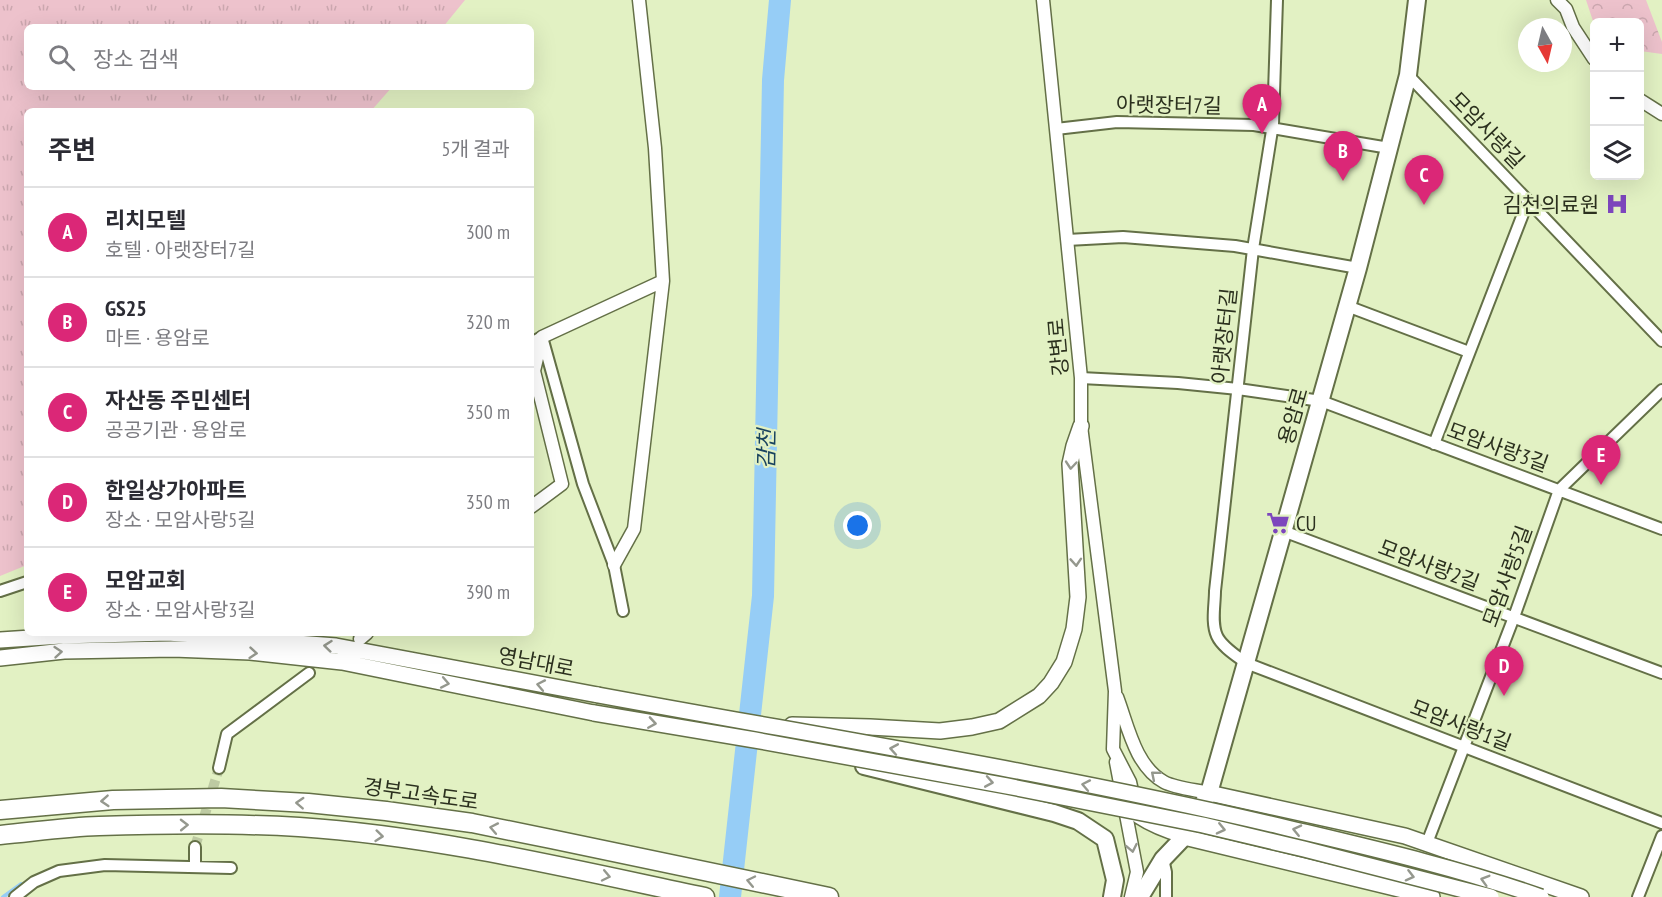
<!DOCTYPE html>
<html lang="ko">
<head>
<meta charset="utf-8">
<style>
  body { margin:0; font-family:"PT Sans Narrow","Noto Sans KR",sans-serif; background:#f7f7f7; color:#2b2b33 }
  .controls { position:absolute; right:18px; top:18px; display:grid; overflow:hidden; border-radius:9px; box-shadow:0 6px 24px #0002 }
  .controls button { width:54px; height:54px; display:grid; place-items:center; padding:0; border:0; border-bottom:2px solid #e1e1e2; background:#fff; color:#2b2b33; font:30px sans-serif }
  .compass { position:absolute; left:1518px; top:18px; width:54px; height:54px; border-radius:50%; background:#fff; box-shadow:0 6px 24px #0002; rotate:172deg }
  .you { position:absolute; left:858px; top:526px; width:21px; height:21px; margin:-15px; border:4px solid #fff; border-radius:50%; background:#1a73e8; box-shadow:0 0 0 9px #1a73e833 }
  .badge { display:grid; place-items:center; width:39px; height:39px; border-radius:50%; background:#db2777; color:#fff; font-size:20px; font-weight:700 }
  .pin { position:absolute; translate:-50% -50px; filter:drop-shadow(0 2px 3px #0008) }
  .pin::after { content:''; position:absolute; top:32px; width:21px; height:18px; background:inherit; clip-path:polygon(0 0,100% 0,50% 100%) }
  .list { margin:0; padding:0; list-style:none }
  h2 { display:flex; justify-content:space-between; align-items:center; height:78px; margin:0; padding:0 24px; font-size:26px }
  h2 small { font-size:20px; font-weight:400; color:#7c7c81 }
  .list li { display:grid; grid-template-columns:39px 1fr auto; gap:18px; align-items:center; box-sizing:border-box; height:90px; padding:0 24px; border-top:2px solid #e1e1e2 }
  .list b { display:block; font-size:22px; white-space:nowrap }
  .list p { margin:0; font-size:20px; white-space:nowrap; color:#7c7c81 }
  .list em { font-size:20px; font-style:normal; color:#7c7c81 }
  .icon { flex:none; width:33px; height:33px; fill:none; stroke:currentColor; stroke-width:2; stroke-linecap:round; stroke-linejoin:round }
  .map { position:relative; flex:none; width:1662px; height:897px; overflow:hidden }
  .search { position:absolute; background:#fff; box-shadow:0 6px 24px #0002; left:24px; top:24px; width:510px; height:66px; display:flex; align-items:center; gap:15px; box-sizing:border-box; padding:0 21px; border-radius:9px; color:#7c7c81; font-size:22px }
  .panel { position:absolute; background:#fff; box-shadow:0 6px 24px #0002; left:24px; top:108px; width:510px; height:528px; border-radius:9px }
  .map>svg:first-child { display:block }
  .forest { fill:url(#forest-crowns) }
  .park { fill:url(#park-tufts) }
  .lines { fill:none; stroke-linecap:round; stroke-linejoin:round }
  .stream { stroke:#96cdf6; stroke-width:4 }
  .river { stroke:#96cdf6; stroke-width:22 }
  .minor-tunnel { stroke:#bdcaa2; stroke-width:10; stroke-dasharray:10 5; stroke-linecap:butt }
  .minor-casing { stroke:#647047; stroke-width:14 }
  .tertiary-casing { stroke:#647047; stroke-width:15 }
  .secondary-casing { stroke:#647047; stroke-width:18 }
  .primary-casing { stroke:#647047; stroke-width:20 }
  .motorway-casing { stroke:#647047; stroke-width:21 }
  .minor { stroke:#fff; stroke-width:10 }
  .tertiary { stroke:#fff; stroke-width:12 }
  .secondary { stroke:#fff; stroke-width:15 }
  .primary { stroke:#fff; stroke-width:16 }
  .motorway { stroke:#fff; stroke-width:18 }
  .secondary-bridge-casing { stroke:#647047; stroke-width:18; stroke-linecap:butt }
  .secondary-bridge { stroke:#fff; stroke-width:15 }
  .oneway { stroke:#95988e }
  .labels { text-anchor:middle; dominant-baseline:central; stroke-width:4.5; stroke-linejoin:round; paint-order:stroke }
  .street-label { font-size:21px; fill:#2b301e; stroke:#e2f1c3 }
  .poi-label { font-size:21px; fill:#2b301e; stroke:#e2f1c3; text-anchor:end }
  .water-label { font-size:22px; font-style:italic; fill:#19435f; stroke:#e2f1c3 }
</style>
</head>
<body>
<div class="map">
<svg width="1662" height="897" viewBox="0 0 1662 897">
  <defs>
    <pattern id="forest-crowns" width="20" height="18" patternUnits="userSpaceOnUse" patternTransform="scale(1.5)"><rect width="20" height="18" fill="#edc2cc"/><path d="M2 6a3 3 0 1 1 6 0M12 15a3 3 0 1 1 6 0" fill="none" stroke="#cba7af"/></pattern>
    <pattern id="park-tufts" width="24" height="20" patternUnits="userSpaceOnUse" patternTransform="scale(1.5)"><rect width="24" height="20" fill="#edc2cc"/><path d="M3 7l-1-3M5 7V3M7 7l1-3M15 17l-1-3M17 17v-4M19 17l1-3" fill="none" stroke="#cba7af"/></pattern>
  </defs>
  <rect width="100%" height="100%" fill="#e2f1c3"/>
  <path class="forest" d="M1586,0h60l16,42v12l-22,-3v-29h-46v2z"/>
  <path class="park" d="M0,0h465l-22,27h-416v60h365l-21,24h-344v454l-27,11z"/>
  <g class="lines">
    <path class="stream" d="M3,897l18,-13"/>
    <path class="river" d="M730,897l33,-301 10,-516 7,-80"/>
    <path class="minor-tunnel" d="M195,847l24,-79"/>
    <g class="minor-casing">
      <path id="minor" d="M1277,0l-4,124 -20,125 -38,342c0,14 -4,32 2,45 5,11 20,20 29,27l416,160
        M1408,75l254,266
        M1056,129l61,-7 137,3 135,23
        M1067,240l56,-3 112,9 123,22
        M1347,306l122,46
        M531,343l11,-6 41,147 31,81 9,46
        M1081,378l97,5 60,6 83,12 341,128
        M1434,444l94,-243
        M1283,531l379,142
        M0,591l27,-9
        M219,768l8,-34 82,-61
        M1427,843l87,-226 45,-127 103,-100
        M195,847v19
        M1163,859l3,13v25
        M15,897l19,-15 25,-11 46,-6 126,3
        M1638,897l24,-61"/>
    </g>
    <g class="tertiary-casing">
      <path id="tertiary" d="M1043,0l38,378v48l34,265 -2,58 17,33 8,35c15,10 29,15 46,20
        M1557,0l9,9 7,18 21,32
        M1640,100l22,14
        M531,507l31,-23 -28,-113 8,-34 121,-56
        M614,565l20,-36 29,-248 -8,-133 -16,-148
        M360,639l7,-6
        M1117,697c11,29 18,69 47,85 11,6 32,8 45,11
        M1116,762l21,110 -6,25"/>
    </g>
    <g class="secondary-casing">
      <path id="secondary" d="M0,640l61,-4 107,-3 168,13 262,49
        M0,658l64,-7 109,-2 77,3 92,10 252,51
        M792,725l78,2 70,4 32,-4 27,-6 40,-25 12,-13 13,-21 10,-33 4,-32 -8,-133 4,-18 7,-20
        M1209,793l196,43 176,61
        M1184,837l248,60"/>
    </g>
    <g class="primary-casing">
      <path id="primary" d="M864,766l190,47 24,8 27,18 10,41 -3,17
        M1140,897l23,-38 21,-22 25,-44 149,-525 50,-193 9,-75"/>
    </g>
    <g class="motorway-casing">
      <path id="motorway" d="M0,810l113,-10 108,-2 87,5 78,8 86,12 79,16 278,58
        M0,835c33,-3 66,-8 99,-9 66,-2 134,-3 200,1 137,9 272,42 406,70"/>
    </g>
    <use href="#minor" class="minor"/>
    <use href="#tertiary" class="tertiary"/>
    <use href="#secondary" class="secondary"/>
    <use href="#primary" class="primary"/>
    <use href="#motorway" class="motorway"/>
    <g class="secondary-bridge-casing">
      <path id="secondary-bridge" d="M598,695c227,42 456,78 681,131 88,21 177,41 262,71
        M594,713l161,27 252,46 196,39 101,24 187,48"/>
    </g>
    <use href="#secondary-bridge" class="secondary-bridge"/>
  </g>
  <defs><path id="oneway-chevron" d="M-2-3.5L2.5 0L-2 3.5" fill="none" stroke-width="1.6" stroke-linecap="round" stroke-linejoin="round" transform="scale(1.5)"/></defs>
  <g class="oneway">
    <use href="#oneway-chevron" transform="translate(1071 465) rotate(95)"/>
    <use href="#oneway-chevron" transform="translate(1076 562) rotate(86)"/>
    <use href="#oneway-chevron" transform="translate(328 646) rotate(-174)"/>
    <use href="#oneway-chevron" transform="translate(58 652) rotate(-5)"/>
    <use href="#oneway-chevron" transform="translate(253 653) rotate(5)"/>
    <use href="#oneway-chevron" transform="translate(445 683) rotate(11)"/>
    <use href="#oneway-chevron" transform="translate(541 685) rotate(-169)"/>
    <use href="#oneway-chevron" transform="translate(652 723) rotate(9)"/>
    <use href="#oneway-chevron" transform="translate(894 749) rotate(-170)"/>
    <use href="#oneway-chevron" transform="translate(1155 775) rotate(-140)"/>
    <use href="#oneway-chevron" transform="translate(989 782) rotate(10)"/>
    <use href="#oneway-chevron" transform="translate(1086 785) rotate(-169)"/>
    <use href="#oneway-chevron" transform="translate(105 801) rotate(176)"/>
    <use href="#oneway-chevron" transform="translate(300 803) rotate(-177)"/>
    <use href="#oneway-chevron" transform="translate(184 825) rotate(-1)"/>
    <use href="#oneway-chevron" transform="translate(494 828) rotate(-169)"/>
    <use href="#oneway-chevron" transform="translate(1221 829) rotate(13)"/>
    <use href="#oneway-chevron" transform="translate(1297 830) rotate(-167)"/>
    <use href="#oneway-chevron" transform="translate(379 836) rotate(6)"/>
    <use href="#oneway-chevron" transform="translate(1132 848) rotate(79)"/>
    <use href="#oneway-chevron" transform="translate(606 876) rotate(12)"/>
    <use href="#oneway-chevron" transform="translate(1410 876) rotate(14)"/>
    <use href="#oneway-chevron" transform="translate(1485 880) rotate(-164)"/>
    <use href="#oneway-chevron" transform="translate(751 881) rotate(-168)"/>
  </g>
  <defs>
    <g id="hospital-bare" transform="scale(1.8)"><path d="M-5-5h3v3.5h4V-5h3V5h-3V1.5h-4V5h-3Z" fill="#7d46bd" stroke="#e2f1c3" stroke-width="2.5" paint-order="stroke"/></g>
    <g id="supermarket-bare" transform="scale(1.8)"><path d="M-6-5.5h2.5l.6 2H6L4.5 2H-2.5L-4.4-4H-6ZM-1.5 3.2a1.3 1.3 0 1 0 .1 0ZM3 3.2a1.3 1.3 0 1 0 .1 0Z" fill="#7d46bd" stroke="#e2f1c3" stroke-width="2.5" paint-order="stroke"/></g>
  </defs>
  <g fill-rule="evenodd">
    <use href="#hospital-bare" x="1617" y="204"/>
    <use href="#supermarket-bare" x="1278" y="523"/>
  </g>
  <g class="labels">
    <g class="street-label">
      <text transform="translate(1169 105) rotate(1)">아랫장터7길</text>
      <text transform="translate(1487 130) rotate(46)">모암사랑길</text>
      <text transform="translate(1224 336) rotate(-84)">아랫장터길</text>
      <text transform="translate(1058 347) rotate(-95)">강변로</text>
      <text transform="translate(1293 416) rotate(-74)">용암로</text>
      <text transform="translate(1498 447) rotate(20)">모암사랑3길</text>
      <text transform="translate(1429 565) rotate(21)">모암사랑2길</text>
      <text transform="translate(1507 576) rotate(-70)">모암사랑5길</text>
      <text transform="translate(536 662) rotate(11)">영남대로</text>
      <text transform="translate(1461 725) rotate(21)">모암사랑1길</text>
      <text transform="translate(421 794) rotate(8)">경부고속도로</text>
    </g>
    <g class="poi-label">
      <text x="1599" y="204">김천의료원</text>
      <text x="1296" y="523" text-anchor="start">CU</text>
    </g>
    <g class="water-label">
      <text transform="translate(766 449) rotate(-89)">감천</text>
    </g>
  </g>
</svg>
<div class="controls">
<button>+</button>
<button>−</button>
<button><svg class="icon" aria-label="layers" viewBox="0 0 24 24"><path d="M12 4l9 5-9 5-9-5zM3 14l9 5 9-5"/></svg></button>
</div>
<svg class="compass" viewBox="-18 -18 36 36"><path d="M0-13l5 13h-10z" fill="#e53935"/><path d="M0 13l5-13h-10z" fill="#7c7c81"/></svg>
<div class="you"></div>
<div class="pin badge" style="left:1262px;top:134px">A</div>
<div class="pin badge" style="left:1343px;top:181px">B</div>
<div class="pin badge" style="left:1424px;top:205px">C</div>
<div class="pin badge" style="left:1504px;top:696px">D</div>
<div class="pin badge" style="left:1601px;top:485px">E</div>
<div class="search"><svg class="icon" aria-label="search" viewBox="0 0 24 24"><circle cx="10" cy="10" r="6"/><path d="M15 15l6 6"/></svg>장소 검색</div>
<section class="panel">
<h2>주변<small>5개 결과</small></h2>
<ul class="list">
<li><span class="badge">A</span><div><b>리치모텔</b><p>호텔 · 아랫장터7길</p></div><em>300 m</em></li>
<li><span class="badge">B</span><div><b>GS25</b><p>마트 · 용암로</p></div><em>320 m</em></li>
<li><span class="badge">C</span><div><b>자산동 주민센터</b><p>공공기관 · 용암로</p></div><em>350 m</em></li>
<li><span class="badge">D</span><div><b>한일상가아파트</b><p>장소 · 모암사랑5길</p></div><em>350 m</em></li>
<li><span class="badge">E</span><div><b>모암교회</b><p>장소 · 모암사랑3길</p></div><em>390 m</em></li>
</ul>
</section>
</div>
</body>
</html>
